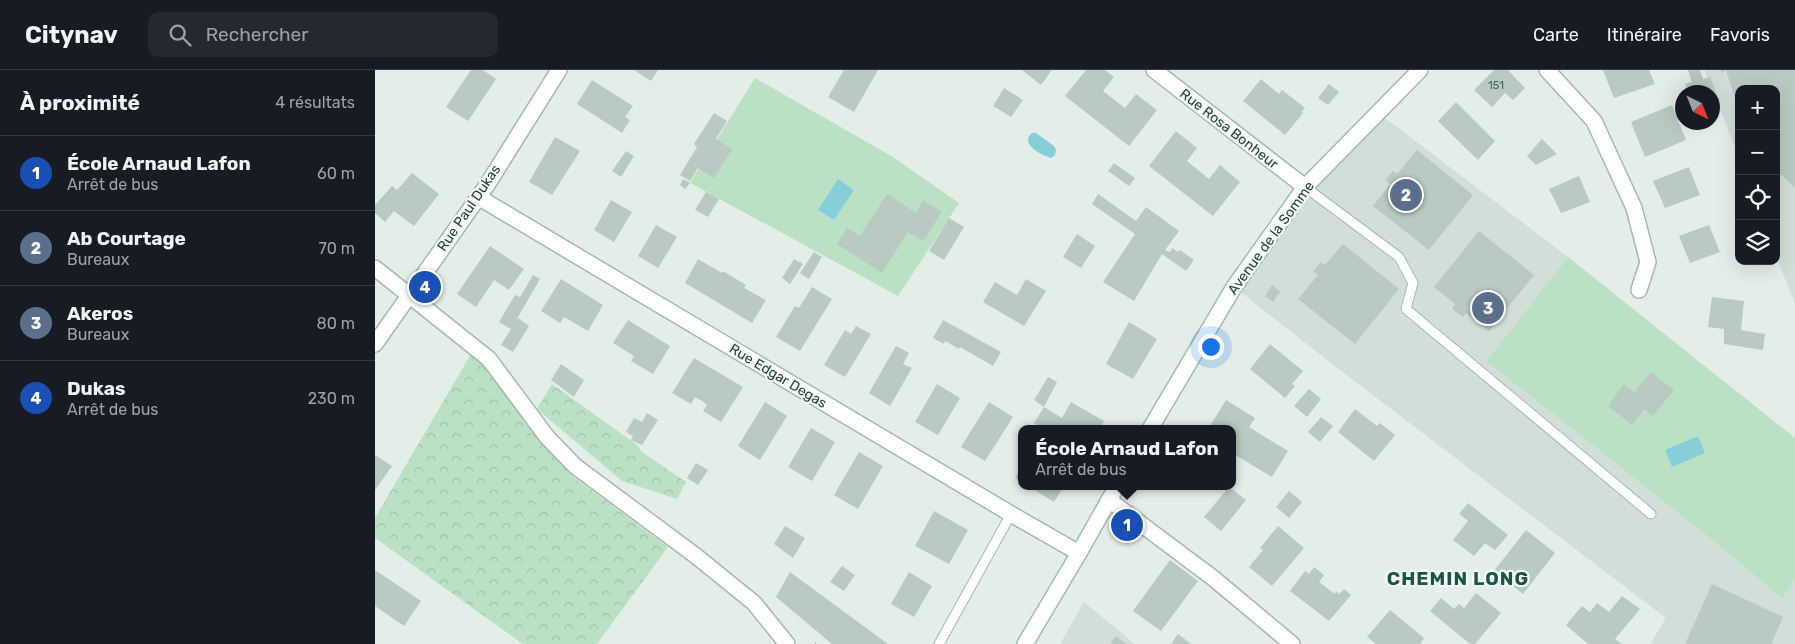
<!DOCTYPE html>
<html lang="fr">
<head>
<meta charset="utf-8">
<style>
  body { margin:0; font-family:Rubik,sans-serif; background:#242831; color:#f1f3f6 }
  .controls { position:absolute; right:15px; top:15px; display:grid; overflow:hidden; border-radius:10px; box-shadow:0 5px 20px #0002 }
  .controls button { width:45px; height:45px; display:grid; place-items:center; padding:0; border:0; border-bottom:1px solid #363941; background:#171b24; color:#f1f3f6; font:25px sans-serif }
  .compass { position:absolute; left:1300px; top:15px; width:45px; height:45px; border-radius:50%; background:#171b24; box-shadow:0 5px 20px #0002; rotate:137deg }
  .you { position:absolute; left:835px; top:276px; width:18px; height:18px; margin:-12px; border:4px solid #fff; border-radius:50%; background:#1a73e8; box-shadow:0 0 0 8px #1a73e833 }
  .badge { display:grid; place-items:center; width:32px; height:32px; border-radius:50%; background:#8c9099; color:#fff; font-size:16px; font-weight:700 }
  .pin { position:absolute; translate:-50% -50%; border:2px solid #fff; box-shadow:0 1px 5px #0006 }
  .popup { position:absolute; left:643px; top:355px; width:218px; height:65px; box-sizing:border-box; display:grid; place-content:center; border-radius:10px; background:#171b24; filter:drop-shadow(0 1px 4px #0005); font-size:16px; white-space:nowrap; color:#9ea1a6 }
  .popup b { font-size:19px; color:#f1f3f6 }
  .popup::after { content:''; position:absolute; left:50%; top:100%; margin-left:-10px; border:10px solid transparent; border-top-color:#171b24 }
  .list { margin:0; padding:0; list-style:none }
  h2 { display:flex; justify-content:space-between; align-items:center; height:65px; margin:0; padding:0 20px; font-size:21px }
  h2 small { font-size:16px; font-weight:400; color:#9ea1a6 }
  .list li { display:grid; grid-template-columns:32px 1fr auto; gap:15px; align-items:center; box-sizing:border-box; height:75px; padding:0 20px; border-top:1px solid #363941 }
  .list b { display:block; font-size:19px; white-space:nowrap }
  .list p { margin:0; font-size:16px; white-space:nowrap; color:#9ea1a6 }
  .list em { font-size:16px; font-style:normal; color:#9ea1a6 }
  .icon { flex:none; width:28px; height:28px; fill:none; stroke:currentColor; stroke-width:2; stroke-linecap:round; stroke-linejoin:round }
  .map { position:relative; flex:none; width:1420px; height:574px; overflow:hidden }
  header { display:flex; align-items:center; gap:30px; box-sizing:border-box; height:70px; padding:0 25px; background:#171b24; border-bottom:1px solid #363941 }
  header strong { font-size:24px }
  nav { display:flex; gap:28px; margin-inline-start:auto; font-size:18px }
  .search { width:350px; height:45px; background:#242831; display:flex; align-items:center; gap:12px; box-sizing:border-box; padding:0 18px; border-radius:10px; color:#9ea1a6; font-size:19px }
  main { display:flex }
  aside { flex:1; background:#171b24 }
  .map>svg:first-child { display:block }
  .built { fill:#d1dfd8 }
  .park { fill:url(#park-crowns) }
  .garden { fill:#bbe1c4 }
  .water { fill:#87cfd8 }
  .building { fill:#b8cac2 }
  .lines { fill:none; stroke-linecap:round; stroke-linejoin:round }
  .service-casing { stroke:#a5b7b0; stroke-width:11 }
  .minor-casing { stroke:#a5b7b0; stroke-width:18 }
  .secondary-casing { stroke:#a1bbb1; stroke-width:18 }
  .path { stroke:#81b5a3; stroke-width:3; stroke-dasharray:2.5 4; stroke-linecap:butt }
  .service { stroke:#fff; stroke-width:9 }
  .minor { stroke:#fff; stroke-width:15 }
  .secondary { stroke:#fff; stroke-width:15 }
  .labels { text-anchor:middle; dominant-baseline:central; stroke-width:4.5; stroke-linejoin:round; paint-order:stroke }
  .number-label { font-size:11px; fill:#47645a }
  .street-label { font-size:14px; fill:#214238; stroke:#f5faf7 }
  .district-label { font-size:19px; font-weight:bold; letter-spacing:1px; fill:#1a5646; stroke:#f5faf7 }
</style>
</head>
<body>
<header>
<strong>Citynav</strong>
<div class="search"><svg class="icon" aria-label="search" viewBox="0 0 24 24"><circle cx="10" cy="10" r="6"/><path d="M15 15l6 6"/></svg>Rechercher</div>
<nav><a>Carte</a><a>Itinéraire</a><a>Favoris</a></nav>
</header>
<main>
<aside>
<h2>À proximité<small>4 résultats</small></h2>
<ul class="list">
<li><span class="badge" style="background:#1a4fb4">1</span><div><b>École Arnaud Lafon</b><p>Arrêt de bus</p></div><em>60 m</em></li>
<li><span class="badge" style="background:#5c6f8a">2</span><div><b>Ab Courtage</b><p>Bureaux</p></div><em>70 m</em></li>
<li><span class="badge" style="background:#5c6f8a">3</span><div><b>Akeros</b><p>Bureaux</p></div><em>80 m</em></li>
<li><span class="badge" style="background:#1a4fb4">4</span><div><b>Dukas</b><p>Arrêt de bus</p></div><em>230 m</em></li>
</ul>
</aside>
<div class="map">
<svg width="1420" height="574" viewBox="0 0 1420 574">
  <defs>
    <pattern id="park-crowns" width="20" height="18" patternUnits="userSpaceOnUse" patternTransform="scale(1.25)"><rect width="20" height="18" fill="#bbe1c4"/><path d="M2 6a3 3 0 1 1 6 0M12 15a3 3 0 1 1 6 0" fill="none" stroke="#a0c2a9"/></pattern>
  </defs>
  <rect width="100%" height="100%" fill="#e3eee9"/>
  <path class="built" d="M1330,0h90v234l-19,-48v-167h-37v69z
    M1002,42l191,145 -82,104 235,186 61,52 13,-20v65h-145l16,-26 -317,-241 -115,-90 14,-20z
    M709,532l51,42h-75z"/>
  <path class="park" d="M96,284l9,7 95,117 93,69 -71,97h-74l-148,-106v-20z
    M177,314l85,61 5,7 44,30 -9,17 -55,-18 -85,-72z"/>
  <path class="garden" d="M380,8l138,79 66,46 -61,93 -208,-113z
    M1193,187l227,181v141l-13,20 -61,-52 -235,-186z"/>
  <path class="water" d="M657,63h4l18,13 2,4 -1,5 -4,3c-10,-3 -32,-14 -19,-25z
    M463,109l16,11 -20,30 -16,-10z
    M1323,366l7,17 -33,14 -7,-17z"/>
  <path class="building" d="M96,0h12l13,9 -28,42 -22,-14z
    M259,0h24l-7,11z
    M469,0h34l-24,42 -26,-15z
    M647,0h30l-11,15z
    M711,0h19l9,7 -11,14 22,17 11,-14 21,16 -28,36 -64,-50z
    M1119,0h14l17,18 -12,12 -8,-7 -13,14 -18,-17z
    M1228,0h46l6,14 -41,14z
    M1313,0h12l3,9 7,-2 9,23 -6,1v-9h-26l-2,-8 7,-2z
    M1345,0h75v118l-13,-13 -6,3v-89h-37l-1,19 -12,-38 -4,3z
    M886,9l18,15 3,-4 23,18 -4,4 2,1 -18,22 -42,-34z
    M217,10l41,26 -8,11 5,3 -8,13 -45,-29z
    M954,14l10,8 -11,13 -10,-7z
    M629,18l19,12 -12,17 -18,-11z
    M1081,32l39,39 -17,19 -40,-39z
    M1297,35l14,35 -41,17 -14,-35z
    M339,43l13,8 -11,18 16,10 -18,29 -16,-10 -8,13 -10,-6 17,-28 -3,-3z
    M801,61l21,17 -10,13 22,18 11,-14 20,17 -27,34 -64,-50z
    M180,67l25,14 -28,44 -23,-13z
    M1167,69l15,15 -21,11 -9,-9z
    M1042,80l56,45 -44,55 -56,-44 17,-22 -5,-4 8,-9 4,3z
    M251,81l8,5 -13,21 -9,-6z
    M739,93l21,15 -6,8 -21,-15z
    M1314,97l11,28 -35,13 -12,-27z
    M37,103l27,21 -25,32 -20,-15 -9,11 -10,-9v-8l17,-19 5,4z
    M1204,106l11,26 -29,11 -12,-24z
    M308,109l7,4 -5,6 -5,-4z
    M331,122l13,7 -11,18 -13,-7z
    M512,124l29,19 7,-13 19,12 -19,29 -15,-9 -26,41 -45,-29 10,-16 13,8z
    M723,124l38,27 10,-14 33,24 -14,19 5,2 2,-4 6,4 2,-2 14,10 -8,11 -24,-17 -28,47 -31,-19 32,-48 -43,-30z
    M236,130l21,12 -18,30 -20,-12z
    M574,148l15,9 -20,33 -15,-9z
    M281,155l21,12 -19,31 -20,-12z
    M1334,155l11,27 -30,11 -11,-27z
    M1104,161l55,44 -45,56 -23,-18 -3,4 -11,-8 3,-5 -21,-17z
    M702,164l18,12 -14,22 -18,-11z
    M968,174l56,45 -44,55 -57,-45 20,-24 -5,-4 8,-9 4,3z
    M115,176l34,23 -15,21 -15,-10 -18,27 -19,-13z
    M439,182l8,5 -13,22 -9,-6z
    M323,189l24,14 1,-2 23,14 -2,3 22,12 -14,23 -67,-40z
    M419,189l9,5 -13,20 -8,-6z
    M158,205l7,4 -26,45 4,-6 11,8 -16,26 -12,-7 10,-16 -12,-7 16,-27 5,2z
    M186,209l42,26 -15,26 -24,-14 -4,6 -19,-12z
    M651,209l20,12 -22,35 -41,-24 12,-20 22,13z
    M897,215l8,7 -7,10 -8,-6z
    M437,217l20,12 -32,52 -24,-14 19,-31 4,2z
    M1337,227l32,4 -3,29 24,4 -2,16 -39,-6v-15l-16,-2z
    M253,250l42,26 -17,28 -22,-13 3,-5 -21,-13z
    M568,250l58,32 -8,14 -33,-19 -1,2 -14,-8 -1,3 -11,-6z
    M754,252l28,17 -24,40 -27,-15z
    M481,256l15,8 -26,43 -21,-12 21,-35 6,4z
    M895,274l33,27 -11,13 3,2 -10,12 -35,-29z
    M521,276l13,7 -6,11 9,4 -22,38 -21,-13z
    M319,288l49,29 -22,35 -18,-11 4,-6 -5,-4 -7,-4 -4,7 -19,-11z
    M186,294l23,16 -10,17 -23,-17z
    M1276,302l23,18 -21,26 -9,-7 -12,16 -24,-19 16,-22 10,8z
    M673,307l9,5 -13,25 -10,-7z
    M562,314l23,14 -22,37 -23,-13z
    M934,319l12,10 -14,18 -13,-11z
    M851,330l29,18 -6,9 39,24 -16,26 -40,-24v-24h-24z
    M390,332l22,14 -27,44 -22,-14z
    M614,332l24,15 -28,44 -24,-14z
    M696,332l33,19 -5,8h-55l-10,-6 10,-16 18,11z
    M980,339l22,17 3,-3 15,12 -21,26 -36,-29z
    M272,343l11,7 -16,25 -11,-5 2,-4 -7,-4 8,-14 8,4z
    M946,347l12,9 -13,16 -12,-10z
    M436,358l24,14 -23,39 -24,-14z
    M484,382l24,14 -25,43 -24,-14z
    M0,385l17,11 -17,24z
    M321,393l12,7 -10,15 -11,-7z
    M647,396v16l-7,-4z
    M653,416h36l-10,16z
    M854,417l17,13 -25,31 -17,-14z
    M914,421l13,11 -13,16 -13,-11z
    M1093,433l40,32 -13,15 -10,-7 -11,13 -21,-16 15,-19 -9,-7z
    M559,441l34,19 -19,34 -34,-18z
    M410,456l20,12 -12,20 -19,-14z
    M903,456l26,22 -32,38 -23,-19 14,-17 -3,-2z
    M1151,460l29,23 -32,41 -29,-23z
    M795,490l28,21 -37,50 -28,-20z
    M467,496l13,9 -11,16 -14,-9z
    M939,497l10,8 -5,7 16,12 1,-3 3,3 5,-5 7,6 -22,26 -39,-30 15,-20 4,3z
    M0,500l46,31 -17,25 -29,-20z
    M415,502l98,72h-56l-56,-47z
    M534,502l23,14 -18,31 -23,-13z
    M1337,514l71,33 -12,27h-86z
    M1101,523l25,20 -26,31h-5l-40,-33 11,-13 13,11 5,-5 5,4z
    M1247,526l18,13 -25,30 7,5h-34l-22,-19 16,-19 8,6 7,-9 12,9z
    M1015,540l34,28 -4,6h-44l-9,-7z
    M803,564l13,10h-20z
    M741,566l10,8h-16z"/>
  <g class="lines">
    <g class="service-casing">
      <path id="service" d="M930,117l94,70 14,26 -7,26 245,205
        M564,574l72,-130"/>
    </g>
    <g class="minor-casing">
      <path id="minor" d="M779,0l151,117
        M1172,0l47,51 40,87 14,54 -9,28
        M103,127l533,317 68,39
        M0,198l114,91 58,78 28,29 121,90 58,47 33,41
        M0,274l112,-159 72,-115
        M734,430l104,78 79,66"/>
    </g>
    <g class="secondary-casing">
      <path id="secondary" d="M775,359l84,-142 71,-100 115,-117
        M650,574l54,-91 38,-67"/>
    </g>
    <path class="path" d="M440,574h1"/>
    <use href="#service" class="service"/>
    <use href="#minor" class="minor"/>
    <use href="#secondary" class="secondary"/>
  </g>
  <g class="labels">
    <g class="number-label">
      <text x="1121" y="15">151</text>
    </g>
    <g class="street-label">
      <text transform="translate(854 59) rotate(38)">Rue Rosa Bonheur</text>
      <text transform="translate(94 138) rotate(-56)">Rue Paul Dukas</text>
      <text transform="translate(896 168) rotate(-54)">Avenue de la Somme</text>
      <text transform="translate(403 306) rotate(31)">Rue Edgar Degas</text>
    </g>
    <g class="district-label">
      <text x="1083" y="508">CHEMIN LONG</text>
    </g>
  </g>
</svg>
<div class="controls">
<button>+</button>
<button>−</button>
<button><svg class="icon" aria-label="locate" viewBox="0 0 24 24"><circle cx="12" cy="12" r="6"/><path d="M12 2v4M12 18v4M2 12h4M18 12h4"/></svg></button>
<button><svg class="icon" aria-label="layers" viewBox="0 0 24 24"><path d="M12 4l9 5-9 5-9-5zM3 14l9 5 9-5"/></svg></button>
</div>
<svg class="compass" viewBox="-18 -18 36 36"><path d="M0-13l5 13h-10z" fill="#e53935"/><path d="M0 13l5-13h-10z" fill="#9ea1a6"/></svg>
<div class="you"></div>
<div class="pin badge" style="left:752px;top:455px;background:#1a4fb4">1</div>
<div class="popup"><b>École Arnaud Lafon</b>Arrêt de bus</div>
<div class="pin badge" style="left:1031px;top:125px;background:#5c6f8a">2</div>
<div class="pin badge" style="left:1113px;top:238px;background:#5c6f8a">3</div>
<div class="pin badge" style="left:50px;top:217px;background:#1a4fb4">4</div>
</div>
</main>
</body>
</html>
